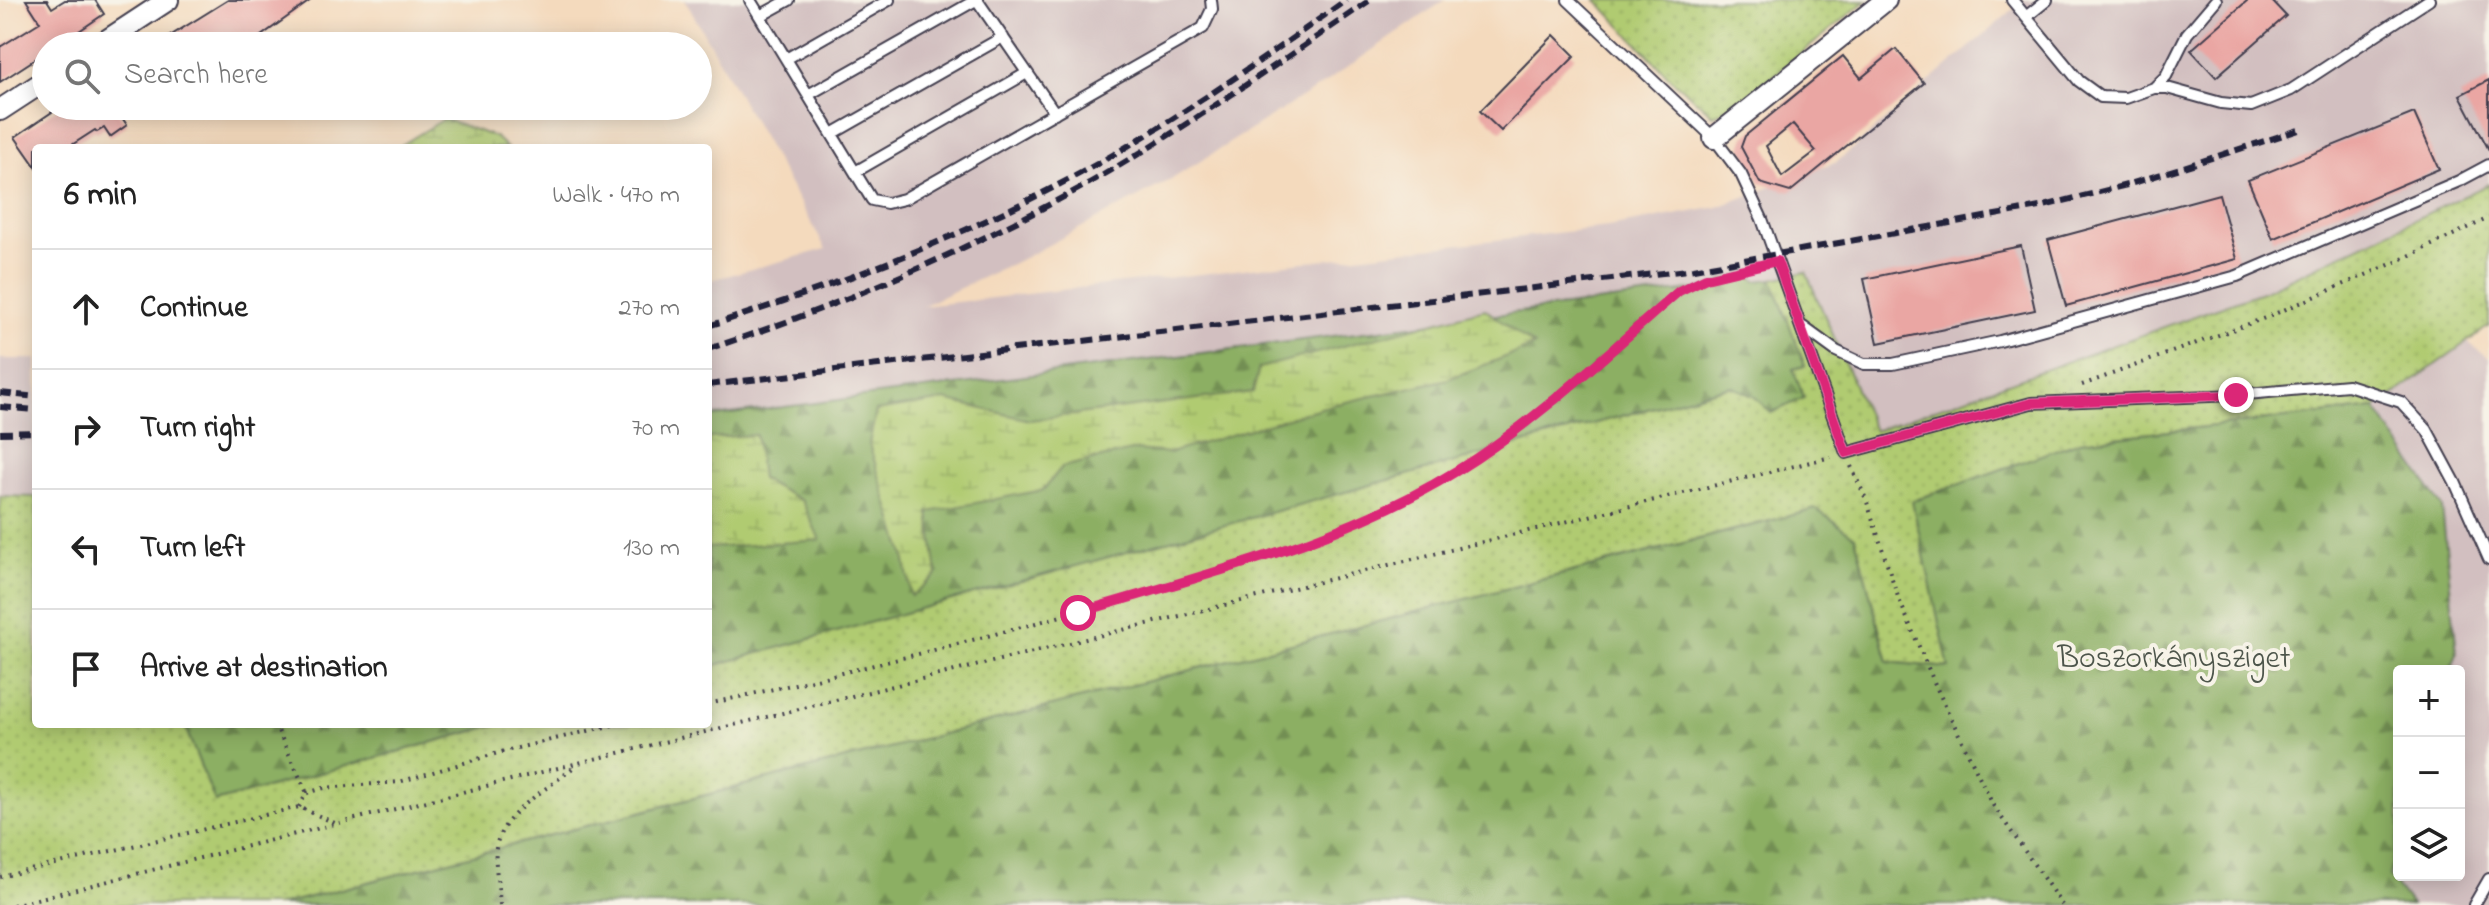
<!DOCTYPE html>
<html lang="en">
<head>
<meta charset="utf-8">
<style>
  body { margin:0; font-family:"Indie Flower",sans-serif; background:#f6f6f6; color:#222 }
  .controls { position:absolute; right:24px; bottom:24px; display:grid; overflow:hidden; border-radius:8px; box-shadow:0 4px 20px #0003 }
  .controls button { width:72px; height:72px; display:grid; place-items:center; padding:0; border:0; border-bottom:2px solid #e0e0e0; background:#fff; color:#222; font:40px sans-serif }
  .stop { position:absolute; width:24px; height:24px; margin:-18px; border:6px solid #db2777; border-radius:50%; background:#fff }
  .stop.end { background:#db2777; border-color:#fff; box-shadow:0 2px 8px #0008 }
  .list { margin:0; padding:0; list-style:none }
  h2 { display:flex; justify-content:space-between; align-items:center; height:104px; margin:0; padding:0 32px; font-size:34px }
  h2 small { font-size:26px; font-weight:400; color:#767676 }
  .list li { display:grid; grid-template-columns:52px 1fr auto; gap:24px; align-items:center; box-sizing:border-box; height:120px; padding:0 32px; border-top:2px solid #e0e0e0 }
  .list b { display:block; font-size:30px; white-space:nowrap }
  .list em { font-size:26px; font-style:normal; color:#767676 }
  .icon { flex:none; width:44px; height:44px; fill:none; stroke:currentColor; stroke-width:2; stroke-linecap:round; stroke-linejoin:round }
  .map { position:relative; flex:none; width:2489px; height:905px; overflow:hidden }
  .search { position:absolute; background:#fff; box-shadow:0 4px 20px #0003; left:32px; top:32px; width:680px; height:88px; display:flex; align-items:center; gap:20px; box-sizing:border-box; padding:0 28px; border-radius:44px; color:#767676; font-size:30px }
  .panel { position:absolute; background:#fff; box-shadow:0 4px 20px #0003; left:32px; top:144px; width:680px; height:584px; border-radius:8px }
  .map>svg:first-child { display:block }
  .industrial { fill:#d2bfc0 }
  .grass { fill:url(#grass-dots); stroke:#697656; stroke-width:2 }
  .forest { fill:url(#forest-firs); stroke:#57684f; stroke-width:2 }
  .wetland { fill:url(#wetland-marsh); stroke:#697656; stroke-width:2 }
  .building { fill:#eaa6a3; fill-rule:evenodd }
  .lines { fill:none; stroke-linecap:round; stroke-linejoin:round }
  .lane-casing { stroke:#423e4e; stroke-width:14 }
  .street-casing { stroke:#423e4e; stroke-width:24 }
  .path { stroke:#423e4e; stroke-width:4; stroke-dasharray:2 6; stroke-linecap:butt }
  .lane { stroke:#fff; stroke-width:10 }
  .street { stroke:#fff; stroke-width:20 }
  .rail { stroke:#22223b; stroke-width:6; stroke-dasharray:12 6; stroke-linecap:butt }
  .route { stroke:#db2777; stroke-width:10 }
  .labels { text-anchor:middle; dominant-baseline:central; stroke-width:8; stroke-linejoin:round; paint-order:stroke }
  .park-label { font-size:32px; fill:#4d554b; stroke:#f7f3e8 }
</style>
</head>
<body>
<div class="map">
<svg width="2489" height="905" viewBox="0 0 2489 905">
  <defs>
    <pattern id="grass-dots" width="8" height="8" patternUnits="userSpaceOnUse" patternTransform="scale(2)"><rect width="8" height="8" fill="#b0cb71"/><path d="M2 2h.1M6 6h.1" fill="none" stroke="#97ae63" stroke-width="1.8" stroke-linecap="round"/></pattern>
    <pattern id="forest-firs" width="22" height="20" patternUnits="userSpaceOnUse" patternTransform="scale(2)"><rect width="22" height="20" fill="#8caf63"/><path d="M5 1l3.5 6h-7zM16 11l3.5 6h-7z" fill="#728e53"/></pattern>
    <pattern id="wetland-marsh" width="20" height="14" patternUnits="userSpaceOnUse" patternTransform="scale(2)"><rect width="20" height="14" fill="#b0cb71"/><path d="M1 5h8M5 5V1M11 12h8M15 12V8" fill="none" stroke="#97ae63"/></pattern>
  </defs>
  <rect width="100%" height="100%" fill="#f7f3e8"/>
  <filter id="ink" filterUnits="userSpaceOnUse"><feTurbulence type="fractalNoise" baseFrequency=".0125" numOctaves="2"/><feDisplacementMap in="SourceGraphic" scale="16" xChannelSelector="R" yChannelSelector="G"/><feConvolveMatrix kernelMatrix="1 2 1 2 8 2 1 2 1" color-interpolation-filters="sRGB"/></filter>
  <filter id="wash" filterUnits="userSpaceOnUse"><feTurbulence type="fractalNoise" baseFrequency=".006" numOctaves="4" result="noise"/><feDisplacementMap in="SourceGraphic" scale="32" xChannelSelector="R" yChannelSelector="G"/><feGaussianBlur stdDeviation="1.8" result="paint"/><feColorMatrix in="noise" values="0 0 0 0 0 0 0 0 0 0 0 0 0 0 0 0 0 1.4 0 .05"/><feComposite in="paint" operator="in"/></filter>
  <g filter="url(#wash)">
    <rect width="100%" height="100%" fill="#f4dabd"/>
    <path class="industrial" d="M685,0h760l-122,84 -151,95 -148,79 -102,48 686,-79 110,-20 119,-45 187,-162h465v184l-222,106 -394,141 -67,-159 -34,7 -1064,138v-136l118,-32z
      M2466,341l23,17v547h-78l-22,-29 10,-45v44h60v-204h-8l6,-18 -15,-146 -67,-99z
      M0,359h36v138l-36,-1z"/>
    <path class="grass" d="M1596,0h271l-131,107 -23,8 -39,-33z
      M2489,184v142l-114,82 -295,33 -131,227 -61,-6 -33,-125 -39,-28 -1537,396h-279v-409l36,1v227h148l31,78 284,-78h209v-57l1096,-301 -32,-87 34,-7 68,159 393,-141z"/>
    <path class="forest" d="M1750,273l6,8 16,-2 33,87 -12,3 11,29 -33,15 -16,-16 -24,-11 -1023,281v-250l1004,-130 11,-7z
      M2375,408l67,99 15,146 -6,18h-52v160l-10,45 22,29h-2132l1537,-396 39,28 33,125 61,6 -37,-167 168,-60z
      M184,724h315l-284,78z"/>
    <path class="wetland" d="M444,119l51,18 12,11h-128l3,-2 16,1z
      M1485,309l49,37 -86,33 -124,28 -154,46 -34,-3 -74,17 -19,23 -114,22 8,63 -26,21 -7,-41 -35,-111 7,-33 69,-11 85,20 223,-28 6,-24z
      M756,435l5,44 41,22 18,39 -112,8v-110z"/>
    <g id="blocks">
      <path class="building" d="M26,0h21l5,8 13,-8h30l9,14 -47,32h-11v6l-46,30v-35l40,-25z
        M228,0h83l-64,46h-93z
        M2248,0h23l15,16 -70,61 -25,-27z
        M1554,35l21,21 -74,75 -21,-20z
        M1896,49l28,34 -134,109 -30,-9 -19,-36 4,-11 98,-80 18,22zM1793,124l23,27 -34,26 -16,-31z
        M2489,80v70l-29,-55z
        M61,106h53l13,19 -17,12 -6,-9 -7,4 -2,-2 -28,18h-31v19l-21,-30z
        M2414,113l25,56 -166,70 -25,-59z
        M2219,194l18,65 -171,47 -18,-66z
        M2021,246l14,64 -157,33 -14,-64z"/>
    </g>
  </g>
  <g filter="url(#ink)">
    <use href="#blocks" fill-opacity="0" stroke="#423e4e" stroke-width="2"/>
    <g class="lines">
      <g class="lane-casing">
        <path id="lane" d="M750,0l122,200 15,3 17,-4 299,-171 9,-19 -1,-9
          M977,0l78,113
          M1568,0l146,138 27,36 21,45 84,234 185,-50 205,-8 112,-10 53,17 26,28 28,52 34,77
          M2012,0l67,81 22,16 25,1 28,-10h13l54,15 30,3 40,-16 138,-90
          M760,16l29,-16
          M2026,17l21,-17
          M786,59l103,-59
          M2154,88l12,-12 21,-42 29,-34
          M808,95l168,-95
          M832,134l171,-97
          M855,172l172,-99
          M1803,327l33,24 28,13h29l107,-23 237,-65 222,-95 30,-16
          M2474,905l15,-26"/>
      </g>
      <g class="street-casing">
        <path id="street" d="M98,46l70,-46
          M0,110l46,-30
          M1714,138l172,-138"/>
      </g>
      <path class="path" d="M2082,385l183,-67 131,-56 93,-44
        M1851,466l15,33 32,98 39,92 56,116 69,100
        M708,704c156,-35 311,-74 464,-120 98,-30 199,-59 286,-114 81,-51 149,-116 221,-179l27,-13 57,-13
        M275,724l32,69
        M299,807l8,-14 17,-5 75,-6 106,-31 112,-27
        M0,877l299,-70 38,17
        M13,905l565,-142 1253,-306
        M500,905c-1,-17 -7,-47 -3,-62 9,-34 54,-55 79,-78"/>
      <use href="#lane" class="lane"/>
      <use href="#street" class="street"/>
      <path class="rail" d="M708,326c131,-41 260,-91 380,-157 90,-50 174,-109 258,-169
        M708,349c132,-43 261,-99 383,-167 96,-55 188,-119 279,-182
        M708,385l980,-115 352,-63 87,-22 172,-55
        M0,393l36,4
        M0,407l36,3
        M0,433l36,-1"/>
    </g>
  </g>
  <g class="lines" filter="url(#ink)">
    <path class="route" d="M1078,613c128,-39 265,-71 380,-143 81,-50 149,-117 221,-179l27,-13 71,-17 69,192 185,-50 205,-8"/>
  </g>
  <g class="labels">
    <g class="park-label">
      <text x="2174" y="659">Boszorkánysziget</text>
    </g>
  </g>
</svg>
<div class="controls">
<button>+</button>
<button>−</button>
<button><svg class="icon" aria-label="layers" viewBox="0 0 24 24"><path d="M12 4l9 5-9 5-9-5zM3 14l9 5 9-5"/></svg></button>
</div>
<div class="stop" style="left:1078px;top:613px"></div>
<div class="stop end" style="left:2236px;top:395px"></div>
<div class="search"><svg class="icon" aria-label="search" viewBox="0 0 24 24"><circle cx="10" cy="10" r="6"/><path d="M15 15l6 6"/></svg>Search here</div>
<section class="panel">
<h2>6 min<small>Walk · 470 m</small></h2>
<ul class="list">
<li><svg class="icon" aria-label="ahead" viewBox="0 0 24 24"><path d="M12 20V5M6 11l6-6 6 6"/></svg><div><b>Continue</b></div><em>270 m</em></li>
<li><svg class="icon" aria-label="right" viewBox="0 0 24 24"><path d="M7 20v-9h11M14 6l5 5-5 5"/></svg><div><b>Turn right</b></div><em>70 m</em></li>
<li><svg class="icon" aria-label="left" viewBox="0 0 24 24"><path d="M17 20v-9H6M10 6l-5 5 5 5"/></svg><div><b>Turn left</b></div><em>130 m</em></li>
<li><svg class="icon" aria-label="arrive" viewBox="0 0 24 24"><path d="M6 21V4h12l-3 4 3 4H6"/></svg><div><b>Arrive at destination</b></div></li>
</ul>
</section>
</div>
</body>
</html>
